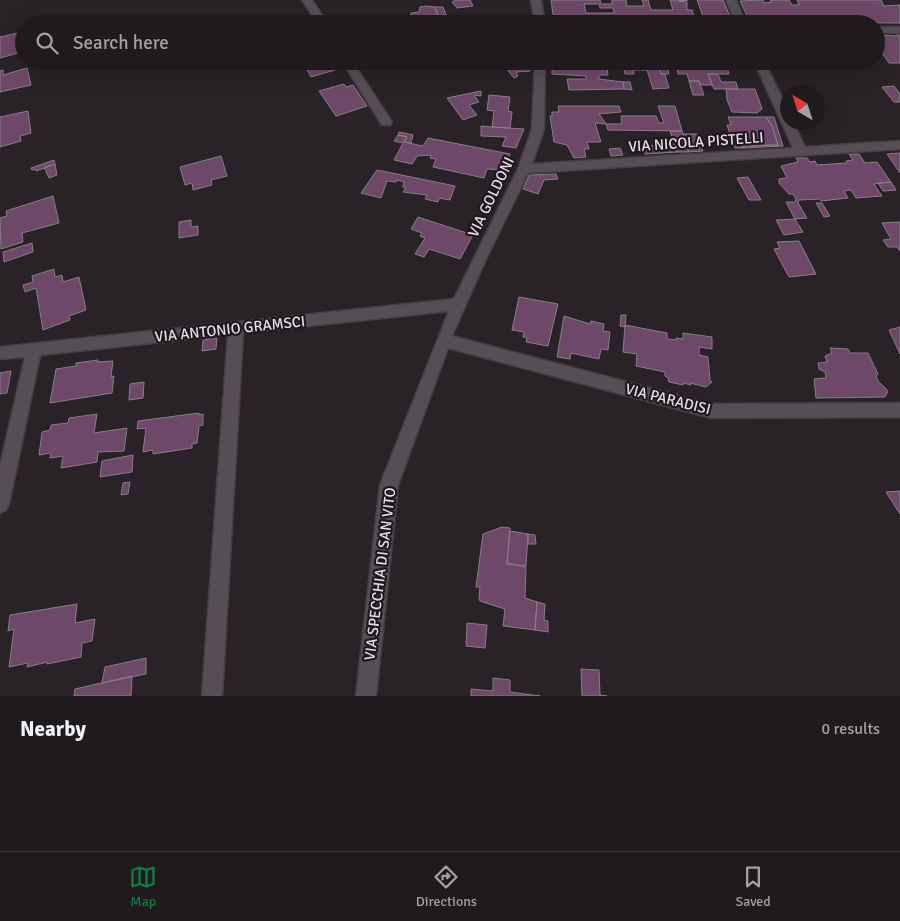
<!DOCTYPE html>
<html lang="en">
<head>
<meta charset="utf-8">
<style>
  body { margin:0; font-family:Signika,sans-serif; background:#272326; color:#f1f3f6 }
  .compass { position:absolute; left:780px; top:85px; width:45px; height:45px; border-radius:50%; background:#1f1a1d; box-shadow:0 5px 20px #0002; rotate:321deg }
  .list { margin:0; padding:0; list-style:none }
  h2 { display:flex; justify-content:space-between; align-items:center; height:65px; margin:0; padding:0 20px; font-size:21px }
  h2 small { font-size:16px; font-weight:400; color:#a1a1a4 }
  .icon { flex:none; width:28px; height:28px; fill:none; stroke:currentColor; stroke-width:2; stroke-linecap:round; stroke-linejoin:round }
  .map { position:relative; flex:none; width:900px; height:696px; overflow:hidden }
  .search { position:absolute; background:#1f1a1d; box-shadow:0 5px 20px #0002; left:15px; right:15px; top:15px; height:55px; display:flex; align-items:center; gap:12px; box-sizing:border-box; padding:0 18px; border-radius:28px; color:#a1a1a4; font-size:19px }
  .sheet { height:155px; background:#1f1a1d }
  nav { display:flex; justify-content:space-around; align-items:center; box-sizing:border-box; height:70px; border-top:1px solid #3c383b; background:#1f1a1d; font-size:14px; color:#a1a1a4 }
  nav a { display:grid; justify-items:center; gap:2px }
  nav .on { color:#0b8043 }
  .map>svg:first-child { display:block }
  .building { fill:#6e4868; stroke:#877f85; fill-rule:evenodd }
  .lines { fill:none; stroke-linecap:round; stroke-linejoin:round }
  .minor-casing { stroke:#443e43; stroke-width:3 }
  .minor { fill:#564e54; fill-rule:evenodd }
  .labels { text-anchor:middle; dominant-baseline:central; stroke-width:4.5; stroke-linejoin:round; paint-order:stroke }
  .street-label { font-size:15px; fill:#e4dfe3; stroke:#1f181e }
</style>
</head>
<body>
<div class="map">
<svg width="900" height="696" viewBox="0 0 900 696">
  <rect width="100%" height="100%" fill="#292227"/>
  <path class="building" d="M456,0h14l3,6 -16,2 -5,-6z
    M551,0h49l1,4h11v-4h14l1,6h17l-2,-6h6l3,10h22l-3,-10h18l-10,1 9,1v8h5l4,13 -64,-1 -2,-4h-6l2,5 -72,-1zM584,4h15l1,4h13l1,5h-28z
    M697,0h26l9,21 -27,1z
    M763,0l1,3 8,-1 -2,-2h19l3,5h7l-2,-5h84l3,6 16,-1v18l-150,-1 -10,-21z
    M426,6l9,1 7,17 -38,-1 1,-6 6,-2v-2l8,-1 1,-5z
    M435,7h8l3,8 -8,1z
    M311,15l4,9 -36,-1z
    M18,33l4,19 -22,6v-21z
    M896,33h4v30h-11l-6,-9h-7v-19l22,1z
    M500,61h30v10l-14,1 2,4 -4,2z
    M552,61l58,1 3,6h-6l1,7h-9v4l24,3 1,7 -55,1 -2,-11h19v-3l-34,-2z
    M617,61h50l1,4h-10l3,9h4l4,14 -16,1 -6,-19h-14l1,4h-9l-2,-11z
    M682,61h14l-5,2 1,5h32l-2,-6 -5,-1h8l4,13h-21l4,11h-12l-1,-4h-10l-2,-7h-9l-1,-5h7z
    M331,63l4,7 -24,7 -6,-11 9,-2 1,3z
    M658,65h9l2,9h-8z
    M27,68l4,17 -31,7v-21l3,-1v5z
    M708,74h10l3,8h15l2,7h-24z
    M689,81h10l5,14h-11z
    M623,82h7l2,8 -8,-1z
    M344,84l2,3 7,-2 14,21 -31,10 -17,-25z
    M894,86l6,8v8h-6l-12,-15z
    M726,89h29l7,20 -5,4 -25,-1 -5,-12z
    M481,91v5l-7,-1 5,7 -10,3 8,10 -14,5 -16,-22z
    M489,95l21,2 -2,14 4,1 -2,16 -18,-1 2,-16 -7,-1z
    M558,106h61l2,6 -22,2 7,10 -11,-1 6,19h-14l2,7h-5l2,8 -12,1 -7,-13 -13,-3 -4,-26h2v-4h7z
    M658,106h17l7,25 -74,-1 -2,-6h16l-1,-8h35l3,7h5z
    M28,111l3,22 -11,3 1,5 -21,6v-30z
    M728,117h38l6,9 6,19 -36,1 1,2h-8l-8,-23h4z
    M766,117h8l9,29 -40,2 -1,-2 36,-1 -6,-19z
    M481,126l11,1 32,2 -8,19 -14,-2 4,-9 -25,-1z
    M670,131h12l7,21h-12z
    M399,132l14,3 -2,8 -7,-1 3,-5 -9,-2z
    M683,134h14l6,17 -14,1z
    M398,135l9,2 -3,5 19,4 5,-8 82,16 -6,16 -17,-1 -3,9 -51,-11 3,-8 -6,-1 1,-3 -14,1 -5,8 -18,-4 9,-17 -9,-2z
    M674,144l3,8 -32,2 -2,-8z
    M620,148l3,7 -12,1 -2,-7z
    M900,153v20l-13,-19z
    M849,154h10l6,9 12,-1 14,20 -17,2 8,12 -26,2 -5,-8 -7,1 4,7 -27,3 -1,-2 -21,1 -1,3 9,15 -12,1 -9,-17h9l1,-3 -3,-5h-4l-10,-11v-4l8,-1 -6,-12 17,-4 -2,-4h11l3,4 5,-1 2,4 30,-2 -1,-2 7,-1z
    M221,156l6,20 -16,4 1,5 -19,5 -1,-7 -7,2 -5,-18z
    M54,160l1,4 -10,4 -9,3 -1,-2 -3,1 -1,-2z
    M55,164l2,11 -8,3 -5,-11z
    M377,170l78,16 -5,14 -11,-2 -1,4 -13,-3 2,-4 -24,-3 3,-4 -3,-1 1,-5 -7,-2 -1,2 -9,-1 -6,17 -20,-5z
    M556,174l2,5 -14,1 -6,14 -15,-5 6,-14z
    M748,177l13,23h-12l-12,-22z
    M891,182l5,8 -13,1 -5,-8z
    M53,196l6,27 -37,10 1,9 -22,7 -1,-31 7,-2 -1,-5z
    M816,203h6l8,13 -6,1z
    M418,217l55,18 -13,24 -31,-10 -5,8 -9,-3 10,-16 -5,-2 2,-3 -11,-4z
    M795,219l8,13 -19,3 -8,-15z
    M191,220v7l7,-1v9l-19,3v-16z
    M900,222v29l-3,-4h-9l-5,-7 8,-1 -9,-16z
    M799,241l17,33 -27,3 -15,-28 6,-1 -3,-6z
    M32,243l1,9 -29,10 -1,-10z
    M54,269l1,8 7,-2 1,7 16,-5 7,33 -17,6 1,4 -27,10 -7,-42 -11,4 -2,-7 10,-3 -1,-6z
    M519,297l39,7 -10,42 -22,-4 1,-4 -4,-1 1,-5 -12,-2z
    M621,315h5l-1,12 -5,-1z
    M564,316l26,8 1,-3 13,3 -1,7 7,1 -2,18 -7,-1 -2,10 -28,-6 -1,6 -13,-2z
    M625,325l42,8v6l9,1v-2l7,1v-6l29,4v12l-13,-2v8l9,2 2,23 2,2 -6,5 -16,-4 1,2 -8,-2v2l-14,-3 -1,-4 -3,-2v-4l-29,-6 1,-12 -14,-2z
    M900,327v27l-11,-24z
    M217,338l-1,11 -14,2 1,-11z
    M830,348l18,1 2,4h18l10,21 -2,2 2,5 10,10 -3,6 -69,1 -2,-19 12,-1 -1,-6 -6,-3 -1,-6 9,-1 -2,-6 7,-3z
    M98,360l-1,2 16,-1 -2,16 3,-1 -2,17 -62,10 6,-34 20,-3v-3z
    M11,371l-4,22 -7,1v-21z
    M144,382l-1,16 -14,2 1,-16z
    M199,413v2l4,-1v11l-4,1 -2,17 -5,1v4l-39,6v-4l-10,2 3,-24 -9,1 1,-8z
    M97,414l-3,19 33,-5 -3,23 -26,1 -1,10 -36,6 2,-12 -13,2 1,-5 -12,2 3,-23 8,-2 1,-5 17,-2 1,-5z
    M133,455l-1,17 -32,5 2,-16z
    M130,482l-2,12 -7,1 2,-12z
    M900,491v23l-14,-22z
    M502,527l8,1 -3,35 19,4 -1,31 12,4 -2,28 -32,-4 2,-17 -25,-8 -1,-2 1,-12h-4l7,-53z
    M510,531l18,3 -2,32 -19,-2z
    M528,534l7,1 1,9h-8z
    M537,602l8,2 -1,16 4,1v11l-13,-2z
    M77,604l-2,19 20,-4 -3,22 -10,2 -1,14 -34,7v-2l-20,5 1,-4 -19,4 5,-38 -6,2 2,-16z
    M467,623l20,2 -2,23 -19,-2z
    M146,658v16l-44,9 3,-16z
    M581,669l18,1 1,25 7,1h-25z
    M132,676l-1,20h-57l1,-7z
    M493,678l17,2v12l30,4h-69v-7l22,2z"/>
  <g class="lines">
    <g class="minor-casing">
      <path id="minor" d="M302,0h10l16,24h-10z
        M531,0h10l4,24h-10z
        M726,0h10l10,24h-10z
        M876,27h24v6h-24z
        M342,61h10l40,61 -2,3h-8z
        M535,61h10l-1,68 -12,35 261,-16 -39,-87h10l24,49v12h5l12,25 95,-6v8l-372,24 -41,84 -35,79 259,68 189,-1v14l-189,1 -263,-70 -50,137 -22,211h-20l24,-211 69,-174 -206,22 -21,363h-20l26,-361 -188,20 -31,149 -3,6 -6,3v-47l25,-109 -25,2v-12l454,-48 64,-130 14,-40z"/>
    </g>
    <use href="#minor" class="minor"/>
  </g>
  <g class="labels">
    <g class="street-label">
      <text transform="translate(696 142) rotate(-4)">VIA NICOLA PISTELLI</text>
      <text transform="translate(491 197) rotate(-64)">VIA GOLDONI</text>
      <text transform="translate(230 329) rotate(-6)">VIA ANTONIO GRAMSCI</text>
      <text transform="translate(668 399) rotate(14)">VIA PARADISI</text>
      <text transform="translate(380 574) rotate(-83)">VIA SPECCHIA DI SAN VITO</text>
    </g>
  </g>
</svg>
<svg class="compass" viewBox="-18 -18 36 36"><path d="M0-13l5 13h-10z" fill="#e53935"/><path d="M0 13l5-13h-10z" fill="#a1a1a4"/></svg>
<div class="search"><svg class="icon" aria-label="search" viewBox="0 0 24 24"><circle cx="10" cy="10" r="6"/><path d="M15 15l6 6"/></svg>Search here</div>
</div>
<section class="sheet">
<h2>Nearby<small>0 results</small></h2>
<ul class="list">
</ul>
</section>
<nav>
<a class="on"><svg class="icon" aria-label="map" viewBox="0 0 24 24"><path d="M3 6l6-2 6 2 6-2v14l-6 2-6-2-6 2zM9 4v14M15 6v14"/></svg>Map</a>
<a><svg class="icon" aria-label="directions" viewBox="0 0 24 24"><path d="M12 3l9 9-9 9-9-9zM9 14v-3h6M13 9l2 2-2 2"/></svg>Directions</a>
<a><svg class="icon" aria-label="saved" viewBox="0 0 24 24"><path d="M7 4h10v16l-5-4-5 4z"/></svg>Saved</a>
</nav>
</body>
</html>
